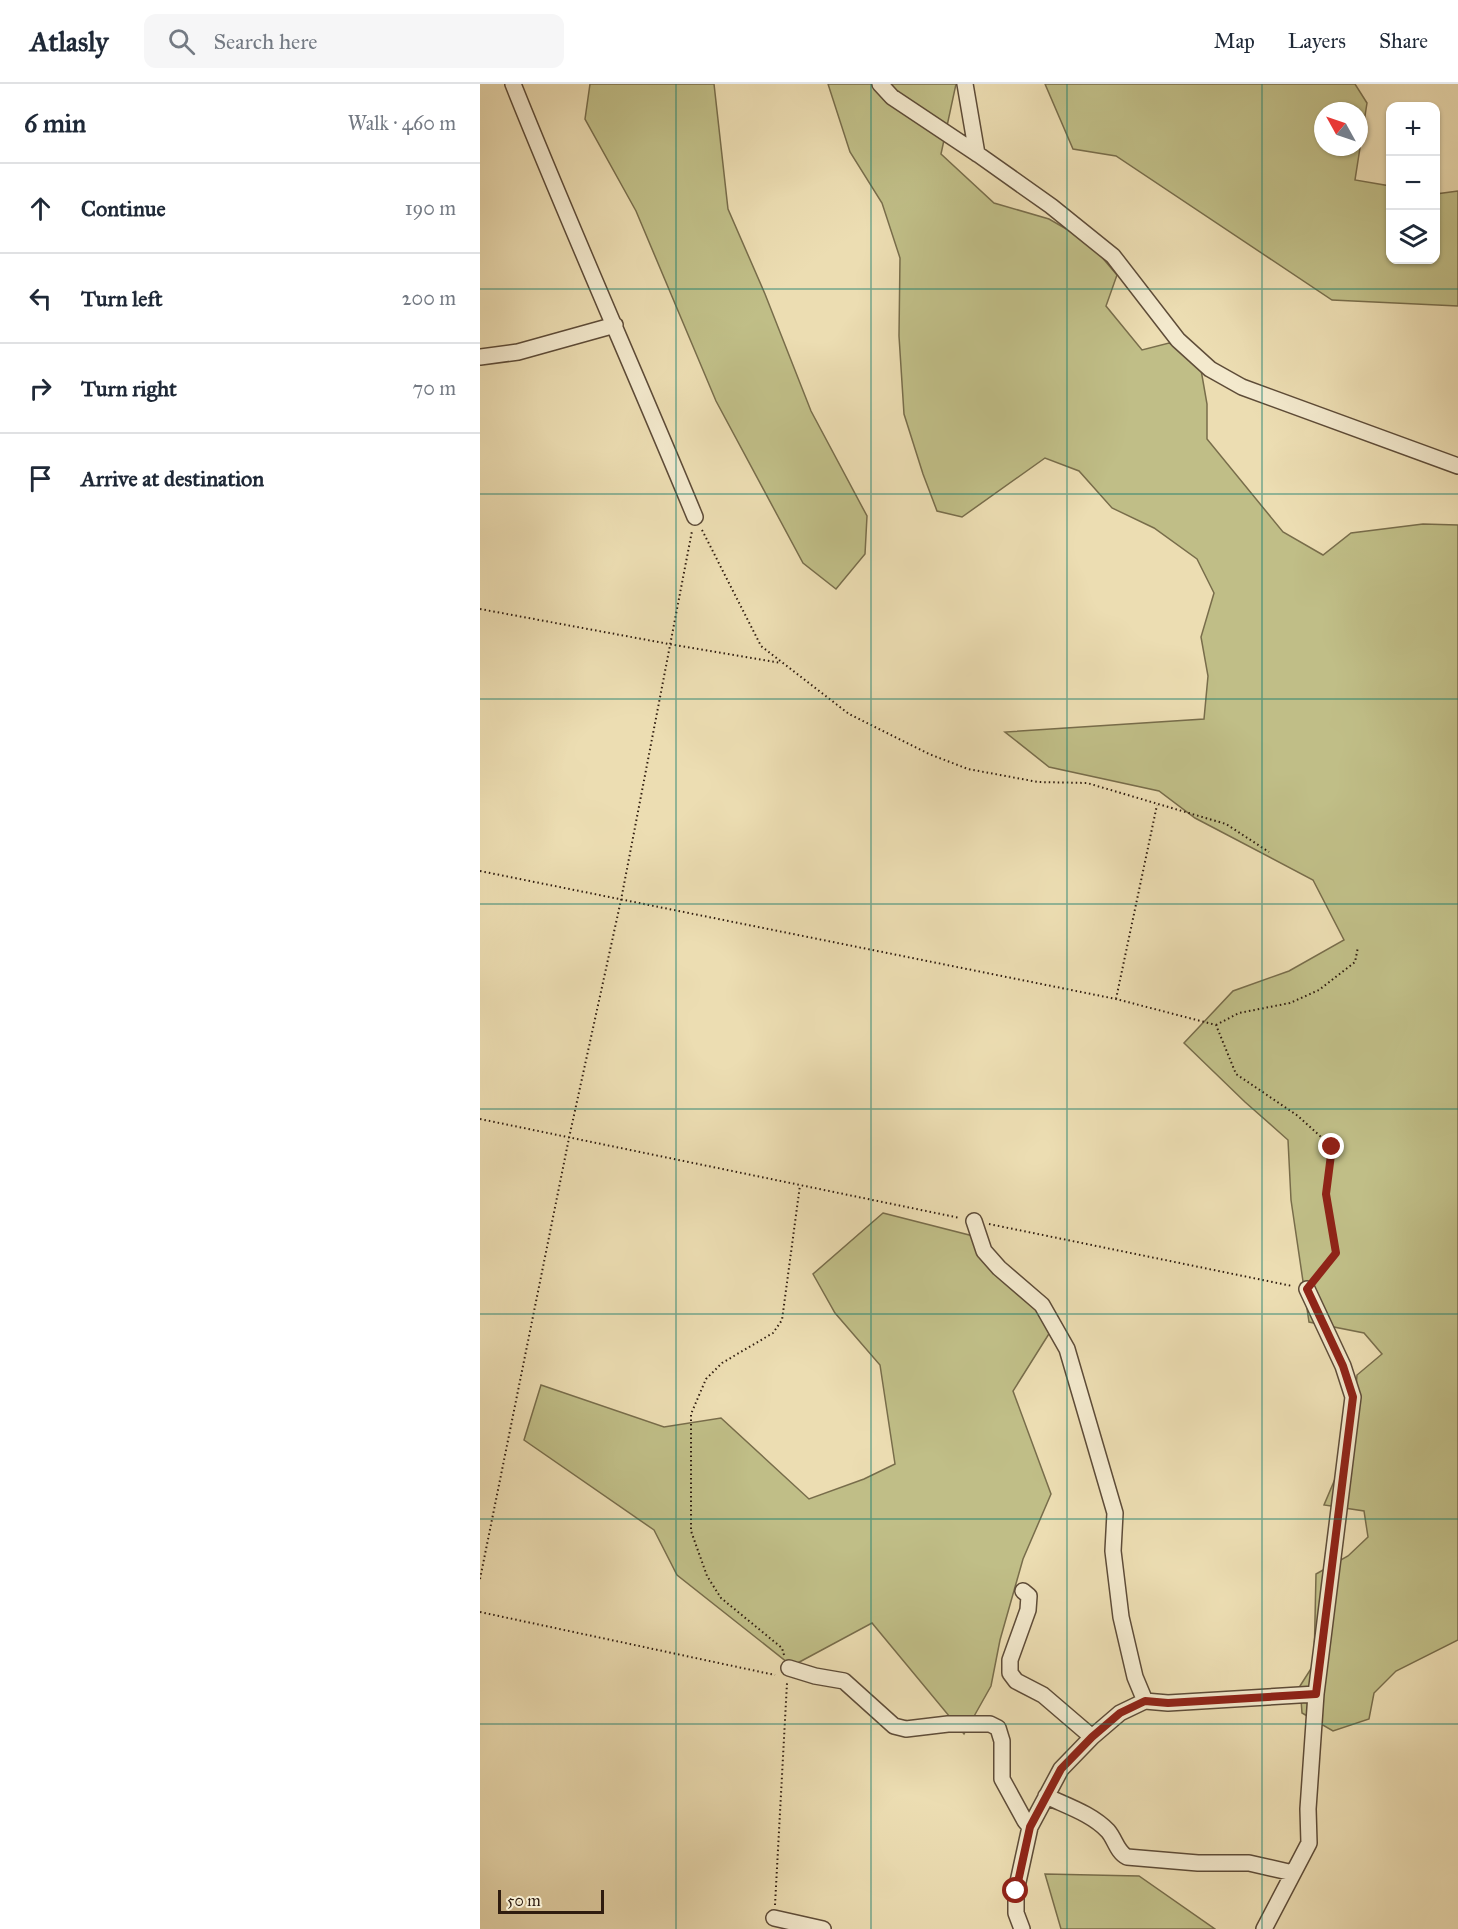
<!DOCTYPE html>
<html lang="en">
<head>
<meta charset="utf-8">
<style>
  body { margin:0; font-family:"IM FELL Great Primer",serif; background:#f6f6f7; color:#1f2937 }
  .controls { position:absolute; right:18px; top:18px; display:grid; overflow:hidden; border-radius:12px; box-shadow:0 2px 4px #0004 }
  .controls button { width:54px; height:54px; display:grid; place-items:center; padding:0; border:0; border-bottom:2px solid #e0e1e3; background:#fff; color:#1f2937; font:30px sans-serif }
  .compass { position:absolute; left:834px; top:18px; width:54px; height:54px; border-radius:50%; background:#fff; box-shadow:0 2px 4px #0004; rotate:310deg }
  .scale { position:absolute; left:18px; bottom:15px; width:106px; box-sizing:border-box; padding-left:6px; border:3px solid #2f1c0f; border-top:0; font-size:16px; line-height:21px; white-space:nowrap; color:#2f1c0f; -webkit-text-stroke:4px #f3e9cd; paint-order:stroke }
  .stop { position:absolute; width:18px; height:18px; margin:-14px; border:4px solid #8f2418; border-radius:50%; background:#fff }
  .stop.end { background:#8f2418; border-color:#fff; box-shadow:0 2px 6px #0008 }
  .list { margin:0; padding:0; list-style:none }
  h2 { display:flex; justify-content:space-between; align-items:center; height:78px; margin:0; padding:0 24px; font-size:26px }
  h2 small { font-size:20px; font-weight:400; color:#747a83 }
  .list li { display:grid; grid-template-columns:39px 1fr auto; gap:18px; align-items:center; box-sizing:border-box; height:90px; padding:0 24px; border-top:2px solid #e0e1e3 }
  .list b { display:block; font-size:22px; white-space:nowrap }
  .list em { font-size:20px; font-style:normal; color:#747a83 }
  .icon { flex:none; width:33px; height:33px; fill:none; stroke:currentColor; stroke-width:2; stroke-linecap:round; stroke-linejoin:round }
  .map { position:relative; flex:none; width:978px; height:1845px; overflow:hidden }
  header { display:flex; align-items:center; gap:36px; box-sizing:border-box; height:84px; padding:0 30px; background:#fff; border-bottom:2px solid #e0e1e3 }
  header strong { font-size:28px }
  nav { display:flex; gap:33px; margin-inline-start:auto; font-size:21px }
  .search { width:420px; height:54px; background:#f6f6f7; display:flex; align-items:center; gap:15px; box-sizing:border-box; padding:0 21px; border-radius:12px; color:#747a83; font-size:22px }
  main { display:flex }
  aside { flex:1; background:#fff }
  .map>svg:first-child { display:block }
  .green { fill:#c0be87; stroke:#786d4b; stroke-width:1.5; fill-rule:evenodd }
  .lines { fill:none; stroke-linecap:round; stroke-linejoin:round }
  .minor-casing { stroke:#5e4c38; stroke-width:18 }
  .path { stroke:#2f1c0f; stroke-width:2; stroke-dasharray:1.5 3; stroke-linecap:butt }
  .minor { stroke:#f3e9cd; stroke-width:15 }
  .route { stroke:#8f2418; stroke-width:8 }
  .grid { fill:none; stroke:#0f766e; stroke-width:1.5; stroke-opacity:0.55 }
</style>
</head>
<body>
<header>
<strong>Atlasly</strong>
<div class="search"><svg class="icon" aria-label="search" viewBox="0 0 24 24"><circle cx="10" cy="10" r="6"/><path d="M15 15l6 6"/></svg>Search here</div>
<nav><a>Map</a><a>Layers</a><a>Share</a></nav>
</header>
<main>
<aside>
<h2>6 min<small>Walk · 460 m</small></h2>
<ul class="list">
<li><svg class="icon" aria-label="ahead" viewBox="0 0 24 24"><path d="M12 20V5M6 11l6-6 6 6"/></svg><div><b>Continue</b></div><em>190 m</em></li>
<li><svg class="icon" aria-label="left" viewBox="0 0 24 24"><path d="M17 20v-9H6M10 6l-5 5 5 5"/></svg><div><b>Turn left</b></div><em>200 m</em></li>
<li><svg class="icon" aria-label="right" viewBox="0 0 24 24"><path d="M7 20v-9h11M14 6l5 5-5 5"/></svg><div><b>Turn right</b></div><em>70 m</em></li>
<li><svg class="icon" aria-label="arrive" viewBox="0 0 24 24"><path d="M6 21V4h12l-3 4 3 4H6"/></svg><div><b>Arrive at destination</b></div></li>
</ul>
</aside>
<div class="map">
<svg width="978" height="1845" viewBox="0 0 978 1845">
  <rect width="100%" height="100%" fill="#ecddb2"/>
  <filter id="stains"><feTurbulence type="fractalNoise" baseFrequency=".00333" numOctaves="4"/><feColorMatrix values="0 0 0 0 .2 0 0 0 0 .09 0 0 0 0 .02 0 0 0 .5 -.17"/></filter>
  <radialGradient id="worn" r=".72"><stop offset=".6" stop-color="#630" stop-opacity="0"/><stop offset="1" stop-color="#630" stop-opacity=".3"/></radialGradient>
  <path class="green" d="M110,0h124l14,125 37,85 46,117 56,105 -2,38 -29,35 -33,-26 -87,-162 -80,-190 -51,-92z
    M348,0h128l-15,70 53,49 55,16 40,23 28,33 -11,31 36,44 27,-7 31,21 7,40v35l76,93 40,23 28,-22 72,-9 35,1v1115l-62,31 -22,22 -5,26 -36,12 -31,-18 -2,-27 14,-22 2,-90 32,-18 20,-19 -4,-26 -40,-6 28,-66 5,-64 25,-21 -18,-21 -55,-11 -18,-122 -3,-60 -43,-38 -61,-59 49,-52 56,-20 55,-31 -31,-60 -118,-62 -36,-27 -110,-24 -44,-35 199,-13 4,-43 -7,-39 13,-44 -17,-34 -43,-31 -42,-20 -33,-37 -34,-13 -83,59 -25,-6 -14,-37 -19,-60 -5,-78 1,-78 -18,-55 -32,-51z
    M565,0h310l12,19 -12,77 35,6v74h46v-66l22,-3v115l-126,-6 -216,-144 -43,-7zM843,27h36v36h-36z
    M403,1129l94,24 75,92 -39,62 38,103 -28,65 -23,81 -9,46 -27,48 -92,-111 -80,43 -115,-91 -23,-45 -130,-90 17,-55 123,42 57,-9 88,81 55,-20 31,-15 -15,-99 -45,-52 -22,-39z
    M565,1790l94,2 76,53h-154z"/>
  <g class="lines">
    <g class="minor-casing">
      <path id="minor" d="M33,0c58,145 122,288 182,433
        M400,0l12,13 87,58 72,51 62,50 65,84 32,29 32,18 216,79
        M485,0l12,70
        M0,273l38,-5 97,-27
        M494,1137l10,30 15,17 43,37 25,44 48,164 -2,38 8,66 14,60 10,24
        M543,1507l6,5 -1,14 -18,50v13l6,8 27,14 49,42 28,-24 25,-12 23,2 148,-9
        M309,1584l26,8 29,5 50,45 12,3 42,-5h42l8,4 4,13v38l23,42 5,6
        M566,1712c21,10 46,18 62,35 7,8 9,21 19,26l71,6h51l44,10
        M294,1834l49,11
        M542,1845l-6,-16v-22l14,-64 31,-58 31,-32
        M784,1845l45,-86 -1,-34 8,-115 37,-297 -10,-31 -36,-77"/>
    </g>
    <path class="path" d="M222,446l59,116 88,68 80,40 39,15 70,13 49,1 139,41 43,28
      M0,525l189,35 112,19
      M0,787l636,128 100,26 20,49 62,42 34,31 -6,47 10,59 -20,25
      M636,915l41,-194
      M736,941l23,-12 51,-10 29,-13 36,-28 3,-15
      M0,1035l480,99
      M509,1140l303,62
      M0,1495l89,-441 52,-238 71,-369
      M0,1528l295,63
      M304,1571l-2,-7 -61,-50 -14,-22 -16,-45v-117l15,-35 16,-16 51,-30 9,-13 18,-135
      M295,1821l12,-222"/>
    <use href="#minor" class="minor"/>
  </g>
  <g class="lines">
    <path class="route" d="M536,1807l14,-64 31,-58 31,-32 28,-24 25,-12 23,2 148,-9 37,-297 -10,-31 -36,-77 29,-36 -10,-59 6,-47"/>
  </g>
  <path class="grid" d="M196,0v1845M391,0v1845M587,0v1845M782,0v1845M0,205h978M0,410h978M0,615h978M0,820h978M0,1025h978M0,1230h978M0,1435h978M0,1640h978"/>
  <rect width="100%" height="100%" filter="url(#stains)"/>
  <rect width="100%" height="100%" fill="url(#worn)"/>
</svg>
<div class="controls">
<button>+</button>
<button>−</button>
<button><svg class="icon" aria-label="layers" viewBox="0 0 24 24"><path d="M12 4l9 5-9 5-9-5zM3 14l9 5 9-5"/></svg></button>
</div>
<svg class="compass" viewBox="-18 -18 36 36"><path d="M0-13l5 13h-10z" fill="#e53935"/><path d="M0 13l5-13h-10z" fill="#747a83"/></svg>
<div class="scale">50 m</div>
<div class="stop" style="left:536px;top:1807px"></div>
<div class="stop end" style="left:852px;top:1063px"></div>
</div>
</main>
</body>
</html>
